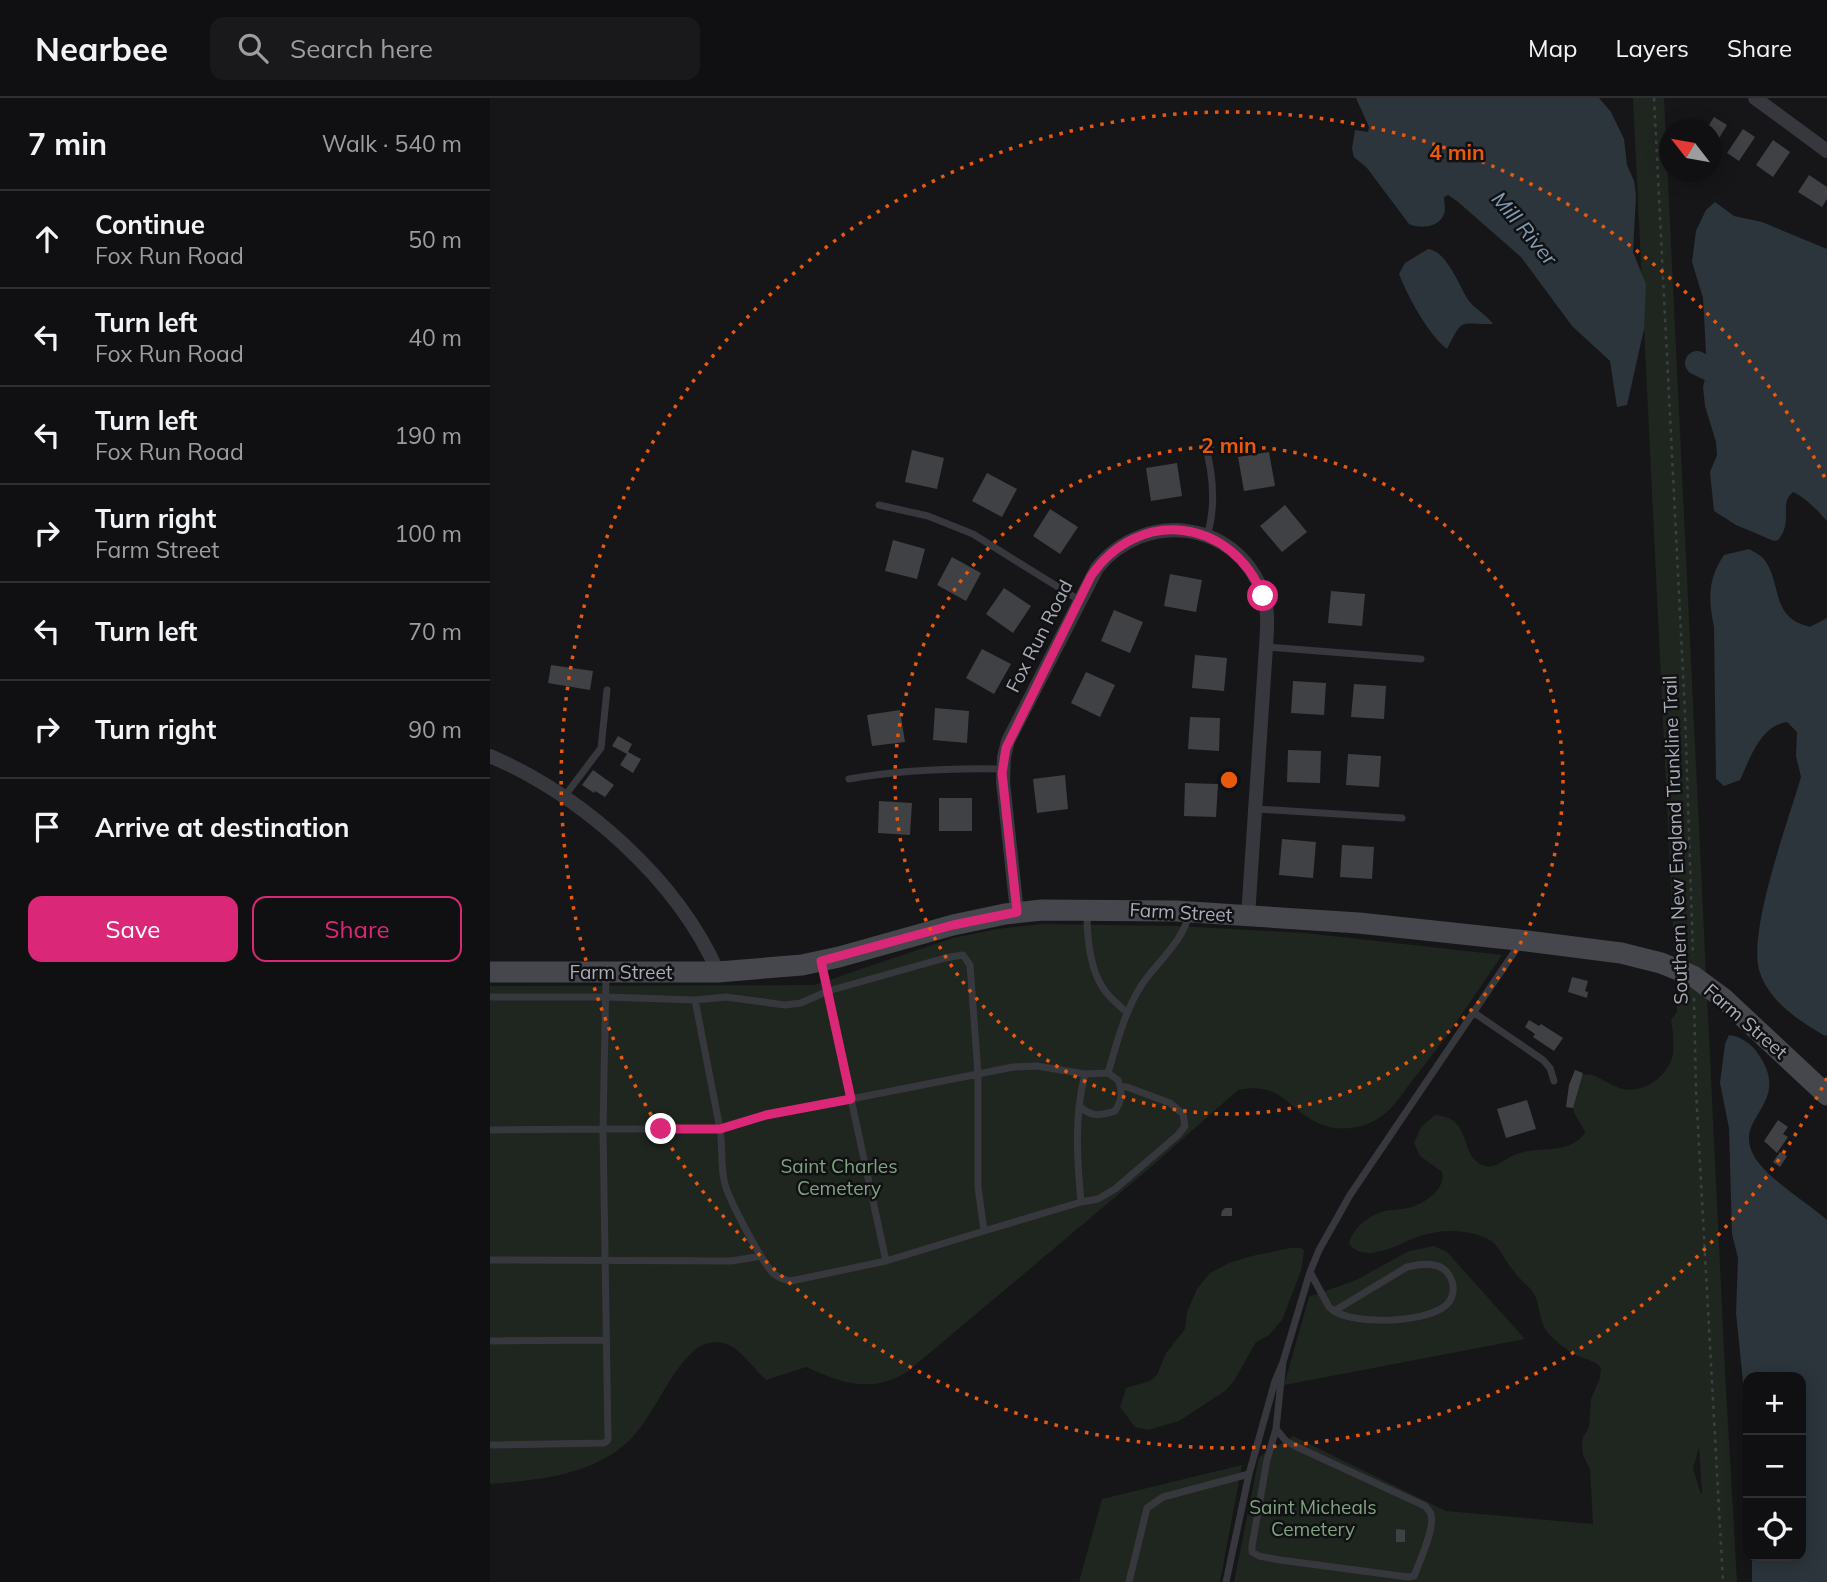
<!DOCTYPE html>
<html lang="en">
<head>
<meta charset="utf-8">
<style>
  body { margin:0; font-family:Mulish,sans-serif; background:#19191b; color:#f1f3f6 }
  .controls { position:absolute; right:21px; bottom:21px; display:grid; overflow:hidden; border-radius:14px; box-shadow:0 4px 18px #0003 }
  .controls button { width:63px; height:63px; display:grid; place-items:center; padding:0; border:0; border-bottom:2px solid #303032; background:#101012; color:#f1f3f6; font:35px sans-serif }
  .compass { position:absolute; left:1169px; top:21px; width:63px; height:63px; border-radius:50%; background:#101012; box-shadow:0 4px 18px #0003; rotate:301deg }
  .stop { position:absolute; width:21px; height:21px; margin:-16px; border:5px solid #db2777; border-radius:50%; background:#fff }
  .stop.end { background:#db2777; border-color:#fff; box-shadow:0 2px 7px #0008 }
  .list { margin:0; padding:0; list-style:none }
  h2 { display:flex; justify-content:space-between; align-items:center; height:91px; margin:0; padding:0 28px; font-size:30px }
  h2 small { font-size:23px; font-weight:400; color:#9c9d9f }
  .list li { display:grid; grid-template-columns:46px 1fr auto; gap:21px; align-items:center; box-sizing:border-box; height:98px; padding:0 28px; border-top:2px solid #303032 }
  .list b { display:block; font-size:26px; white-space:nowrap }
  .list p { margin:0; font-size:23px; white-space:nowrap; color:#9c9d9f }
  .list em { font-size:23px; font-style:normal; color:#9c9d9f }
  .actions { display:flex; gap:14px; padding:21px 28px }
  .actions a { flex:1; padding:16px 0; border:2px solid #db2777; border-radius:14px; text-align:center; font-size:24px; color:#db2777 }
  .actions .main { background:#db2777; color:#fff }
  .icon { flex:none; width:38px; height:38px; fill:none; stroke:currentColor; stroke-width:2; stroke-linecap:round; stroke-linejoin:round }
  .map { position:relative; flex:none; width:1337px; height:1484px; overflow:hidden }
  header { display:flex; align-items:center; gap:42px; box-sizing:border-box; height:98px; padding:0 35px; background:#101012; border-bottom:2px solid #303032 }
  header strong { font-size:33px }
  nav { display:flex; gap:38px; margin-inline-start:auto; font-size:24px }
  .search { width:490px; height:63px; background:#19191b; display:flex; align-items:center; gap:18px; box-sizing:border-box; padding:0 24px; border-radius:14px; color:#9c9d9f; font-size:26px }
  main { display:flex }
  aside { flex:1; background:#101012 }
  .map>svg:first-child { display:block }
  .green { fill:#1e261f; fill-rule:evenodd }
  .water { fill:#2c353c }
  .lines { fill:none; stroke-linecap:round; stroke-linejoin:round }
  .river { stroke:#2c353c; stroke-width:24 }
  .building { fill:#404145 }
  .path { stroke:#3d3f44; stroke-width:2.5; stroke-dasharray:3.5 5; stroke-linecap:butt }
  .lane { stroke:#37383d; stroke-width:7 }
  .street { stroke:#37383d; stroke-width:14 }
  .secondary { stroke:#45474d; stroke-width:21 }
  .route { stroke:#db2777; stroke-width:9 }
  .ring { fill:none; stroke:#e8590c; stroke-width:3.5; stroke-dasharray:3.5 7 }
  .labels { text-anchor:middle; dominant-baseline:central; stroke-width:5; stroke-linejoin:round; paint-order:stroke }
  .street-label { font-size:19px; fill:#a8adb8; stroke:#111113 }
  .park-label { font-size:19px; fill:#7fa381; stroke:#111113 }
  .water-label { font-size:21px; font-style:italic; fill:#7f9bb3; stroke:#111113 }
  .centre { fill:#e8590c; stroke:#111113; stroke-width:3.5 }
  .ring-label { font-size:21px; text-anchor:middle; font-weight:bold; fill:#e8590c; stroke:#111113; stroke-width:5; stroke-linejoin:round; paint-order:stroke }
</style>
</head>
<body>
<header>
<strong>Nearbee</strong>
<div class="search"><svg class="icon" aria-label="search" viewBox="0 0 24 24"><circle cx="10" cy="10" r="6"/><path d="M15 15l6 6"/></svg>Search here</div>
<nav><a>Map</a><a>Layers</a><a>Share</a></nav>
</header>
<main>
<aside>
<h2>7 min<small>Walk · 540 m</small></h2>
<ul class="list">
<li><svg class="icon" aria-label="ahead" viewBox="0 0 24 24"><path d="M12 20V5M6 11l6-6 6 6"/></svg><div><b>Continue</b><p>Fox Run Road</p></div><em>50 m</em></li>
<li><svg class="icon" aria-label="left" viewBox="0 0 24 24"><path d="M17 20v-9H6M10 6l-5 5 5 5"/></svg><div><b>Turn left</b><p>Fox Run Road</p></div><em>40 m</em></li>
<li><svg class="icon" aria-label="left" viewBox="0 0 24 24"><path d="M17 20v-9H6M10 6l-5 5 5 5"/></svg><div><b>Turn left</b><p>Fox Run Road</p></div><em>190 m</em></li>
<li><svg class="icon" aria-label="right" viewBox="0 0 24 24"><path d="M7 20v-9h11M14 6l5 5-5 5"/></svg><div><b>Turn right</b><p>Farm Street</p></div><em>100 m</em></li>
<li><svg class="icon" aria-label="left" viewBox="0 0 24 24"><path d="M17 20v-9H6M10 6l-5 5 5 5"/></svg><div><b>Turn left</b></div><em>70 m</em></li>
<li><svg class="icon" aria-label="right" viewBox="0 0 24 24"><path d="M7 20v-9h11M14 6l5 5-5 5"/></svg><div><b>Turn right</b></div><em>90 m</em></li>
<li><svg class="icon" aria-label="arrive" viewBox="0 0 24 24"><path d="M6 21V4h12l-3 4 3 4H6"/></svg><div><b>Arrive at destination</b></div></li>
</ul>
<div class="actions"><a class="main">Save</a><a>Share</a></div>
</aside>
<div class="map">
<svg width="1337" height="1484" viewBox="0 0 1337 1484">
  <rect width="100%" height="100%" fill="#161618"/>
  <path class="green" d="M1143,0h31l61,1272 12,212h-503l25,-125 34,-21 153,75 147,13 -3,-55 -7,-14 -1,-10 1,-8 6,-10 2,-28 9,-21 1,-10c-6,-8 -15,-8 -23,-12 -10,-5 -22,-14 -30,-23 -8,-10 -8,-23 -12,-35 -4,-10 -14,-16 -20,-24 -20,-24 -15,-36 -51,-42 -14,-2 -28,-1 -42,3 -21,6 -55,31 -74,9 3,-16 20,-28 35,-33 9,-2 19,-1 28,-4 14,-5 34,-18 30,-35l-22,-16 -6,-13 7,-16 14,-12c40,3 22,42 50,51 10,3 20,-7 29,-11 22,-10 55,1 71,-22 -2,-7 -7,-12 -10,-19 -6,-12 2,-28 7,-39 14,-4 27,12 41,14 22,5 46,-14 50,-35 1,-12 0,-23 -2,-34l6,-8zM1209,1349l3,46 -1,1 -8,-25z
    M552,826l137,2 126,7 197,22c-29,43 -58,87 -91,127 -7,9 -14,21 -23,29 -17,16 -43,22 -65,14 -37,-14 -38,-44 -85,-35l-87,77 -244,205c-37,22 -65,11 -101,-5l-40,13c-10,-9 -24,-28 -35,-34 -10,-6 -26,-5 -35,3 -33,28 -43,76 -78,101 -38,27 -83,30 -128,34v-498l324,-1 139,-47 44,-9z
    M944,1148l13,6 78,87 -241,46 25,-88 47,-17 53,-29z
    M800,1150h11l3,2 -3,21 -19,49 -13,15 -13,7 -22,39 -9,10 -46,30 -31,9 -13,-3 -15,-20 6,-19 24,-7 7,-6 9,-22 19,-24 2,-17 10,-23 13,-16 19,-10 23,-7z
    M752,1367l-22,117h-141l23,-83z"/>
  <path class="water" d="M866,0h243l12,14 13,27 3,26 7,16 2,14 -3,57 13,32 -2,45 -17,76 -10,2 -7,-46 -38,-35 -51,-69 -64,-56 -9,-6 -4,2c0,5 2,11 0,17 -5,14 -24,15 -35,10l-42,-56 -13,-11 -2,-8 3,-19 13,2 1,-5z
    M1225,104l19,14 28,6 65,27v272c-9,-10 -22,-24 -34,-29 -15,12 1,30 -15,48l-4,1 -38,-16 -22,-14 -4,-39 7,-17 -1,-13 -11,-36 -2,-19 4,-16 -4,-73 -11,-36 4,-31 10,-21z
    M938,151c19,2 31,37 41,52 7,9 18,14 24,23 -34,1 -29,-8 -46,25 -19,-15 -39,-52 -48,-75l6,-11z
    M1259,451c5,3 14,7 17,13 16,25 5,56 44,65l17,-9v417l-2,1c-27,-16 -54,-33 -65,-63 -14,-38 29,-154 41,-196l-5,-21 1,-24 -10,-10c-27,4 -37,37 -47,58l-16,6 -8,-7 -2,-152c-6,-29 -6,-48 10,-72z
    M1239,937c11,1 21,8 27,16 40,53 -25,65 -2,105 12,22 53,46 73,64v362h-75v-26h49v-179h-53v53l-12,-117 2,-55 -6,-24 -3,-106 -9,-45 5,-39z"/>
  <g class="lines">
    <path class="river" d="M1207,265l37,18"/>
  </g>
  <path class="building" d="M1224,19l13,8 -15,25v-20h-6z
    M1253,31l12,8 -16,24 -12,-8z
    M1283,42l17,12 -17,25 -17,-12z
    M1319,77l18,12v12l-5,8 -24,-15z
    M422,352l32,8 -7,31 -32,-7z
    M779,354l6,34 -31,5 -6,-34z
    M687,365l5,33 -31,5 -5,-33z
    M497,375l30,16 -15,28 -30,-16z
    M795,407l22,27 -25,20 -22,-26z
    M560,411l28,18 -18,27 -27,-18z
    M403,442l32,9 -8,30 -32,-8z
    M462,459l29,16 -15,28 -29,-16z
    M680,476l32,6 -6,32 -32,-6z
    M514,490l27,18 -18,27 -27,-19z
    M841,493l34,3 -3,32 -34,-3z
    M624,512l29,12 -13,31 -29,-12z
    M492,551l29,15 -17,30 -28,-16z
    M705,557l32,3 -3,33 -32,-3z
    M61,567l42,6 -3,19 -42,-7z
    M596,574l29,13 -15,32 -29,-14z
    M803,583l33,2 -2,32 -33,-2z
    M864,586l32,2 -2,33 -33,-2z
    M445,610l34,3 -2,32 -34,-3z
    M410,612l5,32 -33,4 -5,-31z
    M700,619l30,1 -1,33 -31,-2z
    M128,638l14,8 -4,8 13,7 -8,14 -13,-8 7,-11 -15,-8z
    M798,652l33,1 -1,32 -33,-1z
    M858,656l33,2 -2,31 -33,-2z
    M103,672l21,15 -9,12 -10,-6 -1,2 -12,-8z
    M575,677l3,34 -31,4 -4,-34z
    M695,685l33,1 -2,33 -32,-1z
    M449,700h33v33h-33z
    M389,703l33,2 -2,32 -32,-2z
    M792,741l34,3 -3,36 -34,-3z
    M852,747l32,2 -2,32 -32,-2z
    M1082,879l16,4 -3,10 3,1 -1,6 -19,-6z
    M1039,922l10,6 2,-2 22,14 -9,13 -21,-14 2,-3 -10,-7z
    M1085,972l8,3 -10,35 -7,-1 3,-22z
    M1037,1002l9,29 -30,9 -9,-29z
    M1288,1022l10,7 -5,7 5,3 -11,16 -13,-12z
    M1290,1054l7,4 -7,11 -7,-5z
    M735,1110h7v8h-11l1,-5z
    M906,1431l9,1v12h-9z"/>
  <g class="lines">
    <path class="path" d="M1164,0l31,615 8,243
      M1204,900l2,93 27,491"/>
    <path class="lane" d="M714,342c9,32 13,64 3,96
      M389,407l49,11 45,18 106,66
      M776,549l155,12
      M359,681c51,-9 101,-11 154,-10
      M74,699l37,-49 6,-58
      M766,711l146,9
      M597,815c0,24 2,54 16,75 5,9 15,16 23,24
      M331,864l7,29 117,-33 18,-3 7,10 8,109 35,-7 24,-1 48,8 23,-1 10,7c5,12 4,20 -3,31 -15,5 -23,6 -35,-4
      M116,878l-3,153h117l-25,-129
      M0,899h117l88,3 31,-3 59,8 16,-2 27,-12 23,108 127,-25v113l6,44 97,-29c-4,-43 -7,-86 4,-128
      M983,914l70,48 7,8 4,13
      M618,975c9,-30 16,-60 33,-87 15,-23 42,-44 48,-72
      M361,1001l35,162 -95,20c-7,-1 -14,-4 -19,-9 -10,-10 -44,-74 -47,-88 -5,-17 -2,-37 -5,-55l46,-14z
      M0,1032l113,-1 5,311 -4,3 -114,2
      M591,1104l17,-3 17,-10 63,-54 7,-9 -2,-12 -13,-11 -43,-16h-6
      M0,1162l242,1 29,-5
      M396,1163l98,-30
      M844,1213c22,14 90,12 111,-5 15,-12 8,-38 -11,-41 -9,-2 -18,0 -27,2l-73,44 -5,-4 -19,-35 9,-22 31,-55 171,-253
      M0,1243l116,-1
      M793,1264l27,-90
      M639,1484l18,-74 16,-11 86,-23
      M736,1484l23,-108 26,-93 8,-19 -7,67 -9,31 -15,86v6l7,4 21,4 128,17 6,-1c5,-13 21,-48 17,-61 -1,-4 -3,-6 -6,-9l-130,-60 -9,-5 -10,-12"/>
    <path class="street" d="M1265,0l72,53
      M0,658c93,40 187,123 228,216
      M527,814l-14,-130 1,-25 4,-16 89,-173c48,-59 140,-48 166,26 6,17 4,35 3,53l-18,269"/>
    <path class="secondary" d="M0,874h228l84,-7 37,-8 114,-32 52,-11 37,-4 134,1 183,12 168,18 94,12 40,10 32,13 30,22 104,97"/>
  </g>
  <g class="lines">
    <path class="route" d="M171,1031h59l46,-14 85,-16 -30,-138 132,-36 64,-13 -15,-139 4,-25 85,-172c48,-70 141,-58 172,20"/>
  </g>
  <g class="ring">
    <circle cx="739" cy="682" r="334"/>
    <path d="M1337 980A668 668 0 1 1 1337 384"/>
  </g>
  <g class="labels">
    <g class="street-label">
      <text transform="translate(549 538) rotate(-63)">Fox Run Road</text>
      <text transform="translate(1185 742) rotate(-92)">Southern New England Trunkline Trail</text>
      <text transform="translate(691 814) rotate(3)">Farm Street</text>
      <text x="131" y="874">Farm Street</text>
      <text transform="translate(1256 923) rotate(41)">Farm Street</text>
    </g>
    <g class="park-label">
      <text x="349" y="1068">Saint Charles<tspan x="349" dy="22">Cemetery</tspan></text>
      <text x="823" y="1409">Saint Micheals<tspan x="823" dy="22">Cemetery</tspan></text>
    </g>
    <g class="water-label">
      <text transform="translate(1035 130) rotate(50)">Mill River</text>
    </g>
  </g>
  <circle cx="739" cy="682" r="10" class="centre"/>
  <g class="ring-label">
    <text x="967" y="62">4 min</text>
    <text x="739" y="355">2 min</text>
  </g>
</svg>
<div class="controls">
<button>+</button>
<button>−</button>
<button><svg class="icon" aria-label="locate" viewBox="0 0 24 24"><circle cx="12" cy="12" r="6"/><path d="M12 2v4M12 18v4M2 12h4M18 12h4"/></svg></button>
</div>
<svg class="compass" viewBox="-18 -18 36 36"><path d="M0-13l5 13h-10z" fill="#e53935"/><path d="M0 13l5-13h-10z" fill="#9c9d9f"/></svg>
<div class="stop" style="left:773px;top:498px"></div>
<div class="stop end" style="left:171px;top:1031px"></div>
</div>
</main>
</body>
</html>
